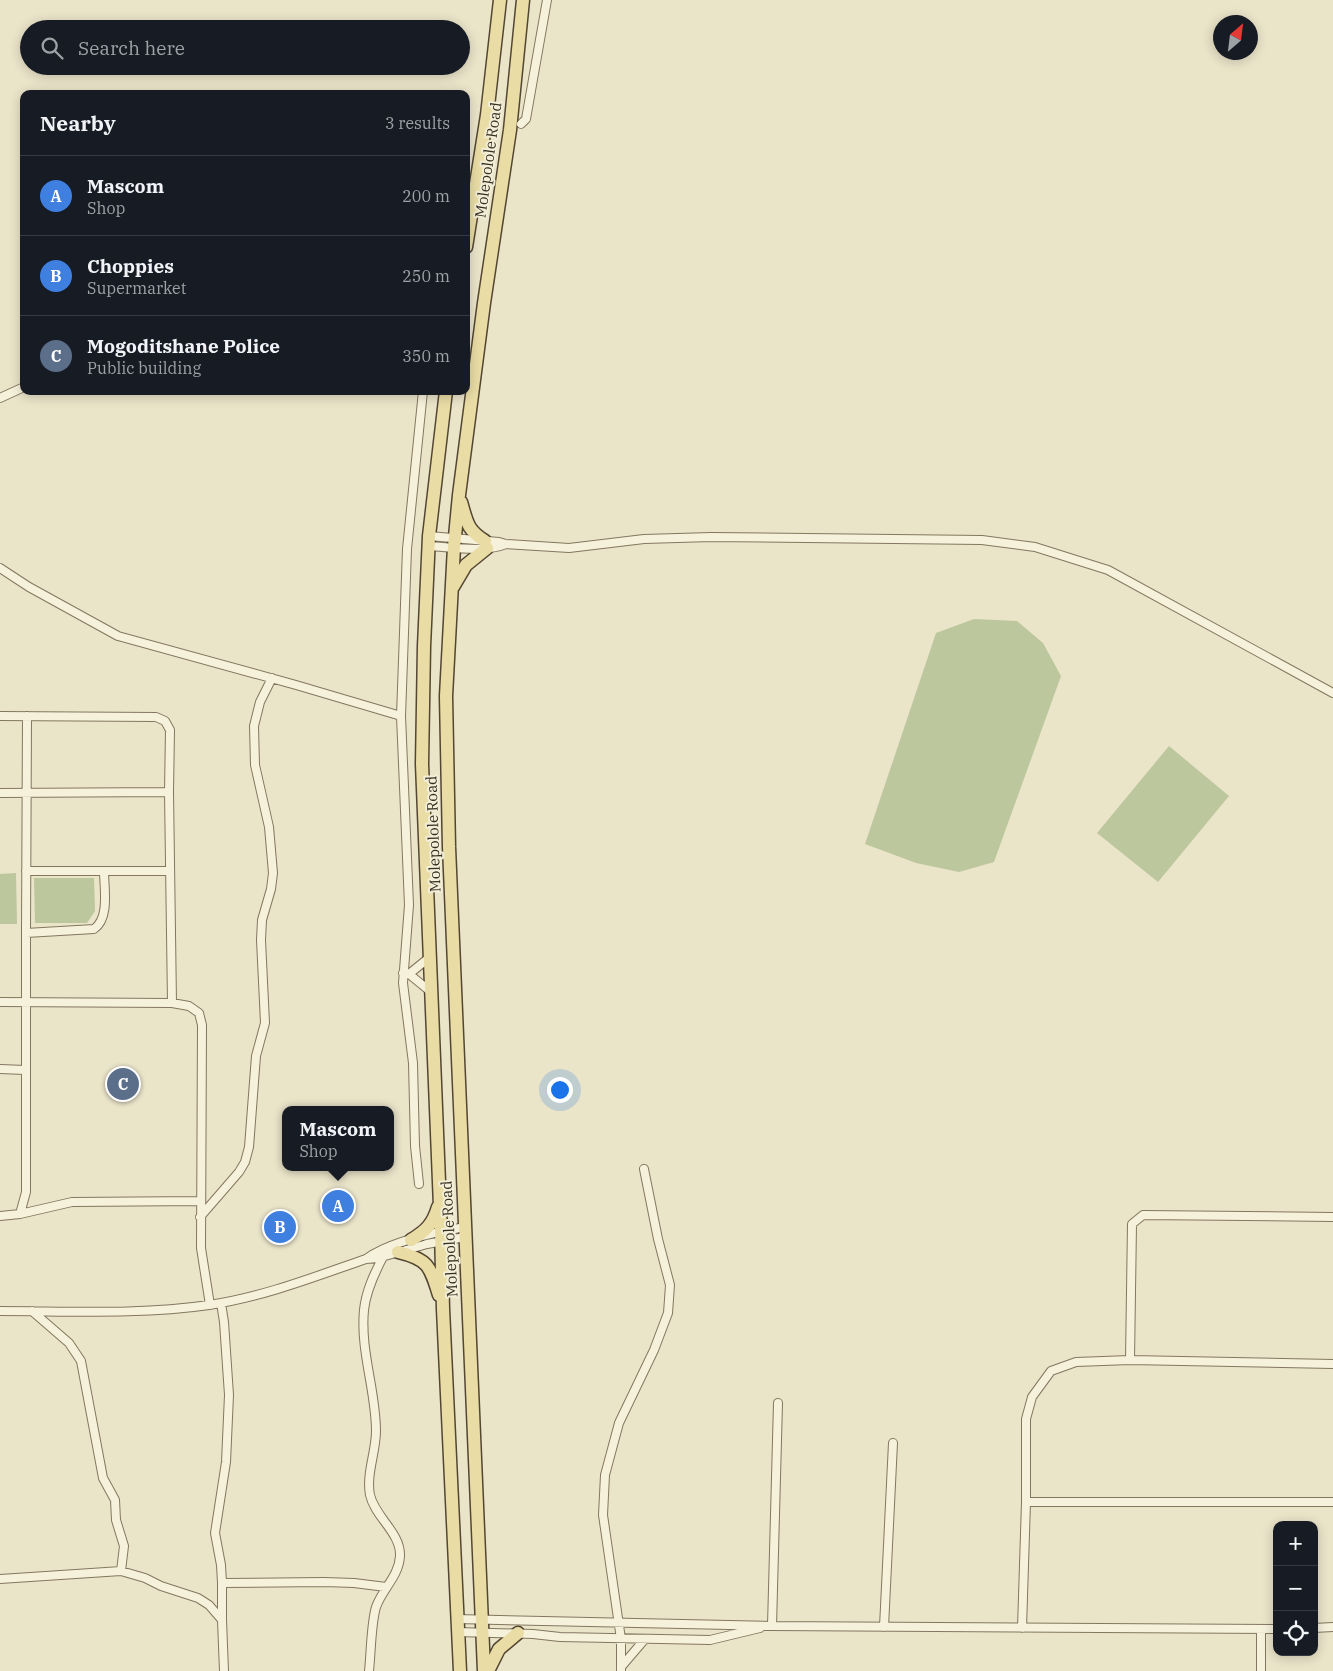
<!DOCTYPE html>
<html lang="en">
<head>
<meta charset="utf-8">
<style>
  body { margin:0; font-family:"IBM Plex Serif",serif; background:#242831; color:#f1f3f6 }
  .controls { position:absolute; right:15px; bottom:15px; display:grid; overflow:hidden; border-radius:10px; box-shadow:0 2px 12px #0003 }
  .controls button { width:45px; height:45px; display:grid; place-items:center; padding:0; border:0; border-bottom:1px solid #363941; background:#171b24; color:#f1f3f6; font:25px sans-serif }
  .compass { position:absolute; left:1213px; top:15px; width:45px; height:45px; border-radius:50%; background:#171b24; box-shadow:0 2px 12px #0003; rotate:28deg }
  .you { position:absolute; left:559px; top:1089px; width:18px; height:18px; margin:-12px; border:4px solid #fff; border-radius:50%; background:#1a73e8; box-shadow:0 0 0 8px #1a73e833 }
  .badge { display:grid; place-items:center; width:32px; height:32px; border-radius:50%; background:#c4a29f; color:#fff; font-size:16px; font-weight:700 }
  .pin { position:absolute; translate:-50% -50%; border:2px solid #fff; box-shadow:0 1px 5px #0006 }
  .popup { position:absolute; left:282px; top:1106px; width:112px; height:65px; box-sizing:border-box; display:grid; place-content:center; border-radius:10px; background:#171b24; filter:drop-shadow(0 1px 4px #0005); font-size:16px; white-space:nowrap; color:#9ea1a6 }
  .popup b { font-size:19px; color:#f1f3f6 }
  .popup::after { content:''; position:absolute; left:50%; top:100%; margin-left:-10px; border:10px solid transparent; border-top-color:#171b24 }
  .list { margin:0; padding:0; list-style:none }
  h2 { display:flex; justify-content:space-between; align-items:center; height:65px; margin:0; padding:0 20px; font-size:21px }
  h2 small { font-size:16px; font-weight:400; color:#9ea1a6 }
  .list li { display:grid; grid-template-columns:32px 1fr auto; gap:15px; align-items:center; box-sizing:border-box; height:80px; padding:0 20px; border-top:1px solid #363941 }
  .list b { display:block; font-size:19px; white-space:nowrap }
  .list p { margin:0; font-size:16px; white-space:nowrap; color:#9ea1a6 }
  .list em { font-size:16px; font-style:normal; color:#9ea1a6 }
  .icon { flex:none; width:28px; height:28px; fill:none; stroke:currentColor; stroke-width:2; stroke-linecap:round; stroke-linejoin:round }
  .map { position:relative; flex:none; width:1333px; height:1671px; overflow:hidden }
  .search { position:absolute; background:#171b24; box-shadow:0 2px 12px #0003; left:20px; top:20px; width:450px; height:55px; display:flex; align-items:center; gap:12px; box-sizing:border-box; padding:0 18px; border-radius:28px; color:#9ea1a6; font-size:19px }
  .panel { position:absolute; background:#171b24; box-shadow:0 2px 12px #0003; left:20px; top:90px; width:450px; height:305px; border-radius:10px }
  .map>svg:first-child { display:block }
  .green { fill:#bdc79d }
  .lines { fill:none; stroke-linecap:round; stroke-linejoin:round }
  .street-casing { stroke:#84775f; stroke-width:10 }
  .primary-casing { stroke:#534633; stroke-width:15 }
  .street { stroke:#f6f1db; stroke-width:8 }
  .primary { stroke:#e9dca5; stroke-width:12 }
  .labels { text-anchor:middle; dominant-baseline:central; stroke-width:4; stroke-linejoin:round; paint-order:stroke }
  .street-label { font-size:15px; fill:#362e21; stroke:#f2eed7 }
</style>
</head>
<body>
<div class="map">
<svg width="1333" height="1671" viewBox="0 0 1333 1671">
  <rect width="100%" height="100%" fill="#eae4c9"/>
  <path class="green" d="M974,619l43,2 26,22 18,33 -67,186 -35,10 -43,-9 -51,-19 71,-211z
    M1169,746l60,50 -71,86 -61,-49z
    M16,873l1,51h-17v-50z
    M34,878h60l1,33 -8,12h-52z"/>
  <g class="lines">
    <g class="street-casing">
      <path id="street" d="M521,124l5,-5 21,-119
        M0,398l24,-11
        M429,536l70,6 7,2 63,4 75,-9 67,-2 271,3 53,7 73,23 225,123
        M429,546c22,1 56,7 77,-2
        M0,568l29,19 89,49 178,49 105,31
        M0,716l156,1 9,4 5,9 -1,62 3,211
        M0,793l169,-1
        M26,871h144
        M26,933l68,-4c16,-11 10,-41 10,-58
        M403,973l6,1 22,18
        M409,974l21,-17
        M0,1002l172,1 17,3 10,7 3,12 -1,223 9,57
        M0,1069l25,1
        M419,1184l-4,-38 -2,-83 -10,-80 6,-78 -8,-189 6,-167 16,-158
        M20,1214l52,-12 128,-1
        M0,1216l20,-2 6,-22v-259l1,-217
        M200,1217l39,-45 6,-10 4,-15 7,-91 9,-33 -4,-83 1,-20 9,-31 2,-16 -4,-46 -14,-62 -1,-39 6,-24 12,-24
        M1333,1217l-190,-2 -11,9 -2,136 203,4
        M366,1259c23,-17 70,-27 99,-32
        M221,1303l3,19 5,73 -3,67 -11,71 6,32 1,18
        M0,1311c69,0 140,4 209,-6 54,-8 105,-28 157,-46l12,-1 49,-14 38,-7
        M32,1311l37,32 12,18 22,117 12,22 1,20 8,26 -3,25
        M1026,1502h307
        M0,1579l121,-8 24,7 16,8 37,12 11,7 13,15 2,51
        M456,1619l316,7 505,3
        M222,1620v-37l102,-1 30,1 32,4
        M772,1626l6,-223
        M884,1627l9,-184
        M1022,1628l4,-126v-83l6,-22 19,-26 25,-9 54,-2
        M1314,1628l19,-1
        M457,1632l76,2 27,3 150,3 50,-12
        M621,1667l24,-28
        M369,1671c2,-18 2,-47 7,-64 7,-19 23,-31 24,-51 1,-23 -25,-39 -30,-61 -4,-21 6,-43 6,-64 0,-40 -16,-80 -12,-121 2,-19 10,-36 19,-53
        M621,1671v-32l-18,-124 2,-40 14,-52 35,-73 14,-37 2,-28 -12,-46 -14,-70
        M1261,1671v-41"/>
    </g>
    <g class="primary-casing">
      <path id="primary" d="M466,247l21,-132 13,-115
        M446,391l-17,145 -5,110 -2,118 19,467 2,78 17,362
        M461,502c6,20 6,28 24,39
        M453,587l13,-22 21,-17
        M411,1240c15,-9 22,-16 27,-33
        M398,1252c30,7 32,14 41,43
        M484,1671l-35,-824 -3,-151 8,-149 5,-52 25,-192 26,-173 13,-130
        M488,1671l11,-22 19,-16"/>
    </g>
    <use href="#street" class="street"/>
    <use href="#primary" class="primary"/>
  </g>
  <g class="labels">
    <g class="street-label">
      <text transform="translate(488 160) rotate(-82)">Molepolole Road</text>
      <text transform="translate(433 834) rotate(-92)">Molepolole Road</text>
      <text transform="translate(449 1239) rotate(-93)">Molepolole Road</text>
    </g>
  </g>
</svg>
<div class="controls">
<button>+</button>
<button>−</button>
<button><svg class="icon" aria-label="locate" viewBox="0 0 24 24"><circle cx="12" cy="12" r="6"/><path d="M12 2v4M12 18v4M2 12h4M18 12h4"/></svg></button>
</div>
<svg class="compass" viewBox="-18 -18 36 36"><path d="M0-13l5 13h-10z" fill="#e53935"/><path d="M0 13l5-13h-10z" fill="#9ea1a6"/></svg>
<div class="you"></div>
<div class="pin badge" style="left:338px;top:1206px;background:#3f7fe0">A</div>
<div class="popup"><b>Mascom</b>Shop</div>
<div class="pin badge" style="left:280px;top:1227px;background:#3f7fe0">B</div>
<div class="pin badge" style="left:123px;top:1084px;background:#5c6f8a">C</div>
<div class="search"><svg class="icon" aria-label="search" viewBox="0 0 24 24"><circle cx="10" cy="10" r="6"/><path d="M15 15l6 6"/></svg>Search here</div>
<section class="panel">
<h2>Nearby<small>3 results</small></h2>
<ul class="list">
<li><span class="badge" style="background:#3f7fe0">A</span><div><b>Mascom</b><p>Shop</p></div><em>200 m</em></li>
<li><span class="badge" style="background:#3f7fe0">B</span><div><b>Choppies</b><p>Supermarket</p></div><em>250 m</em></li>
<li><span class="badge" style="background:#5c6f8a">C</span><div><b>Mogoditshane Police</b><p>Public building</p></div><em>350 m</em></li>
</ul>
</section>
</div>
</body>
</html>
